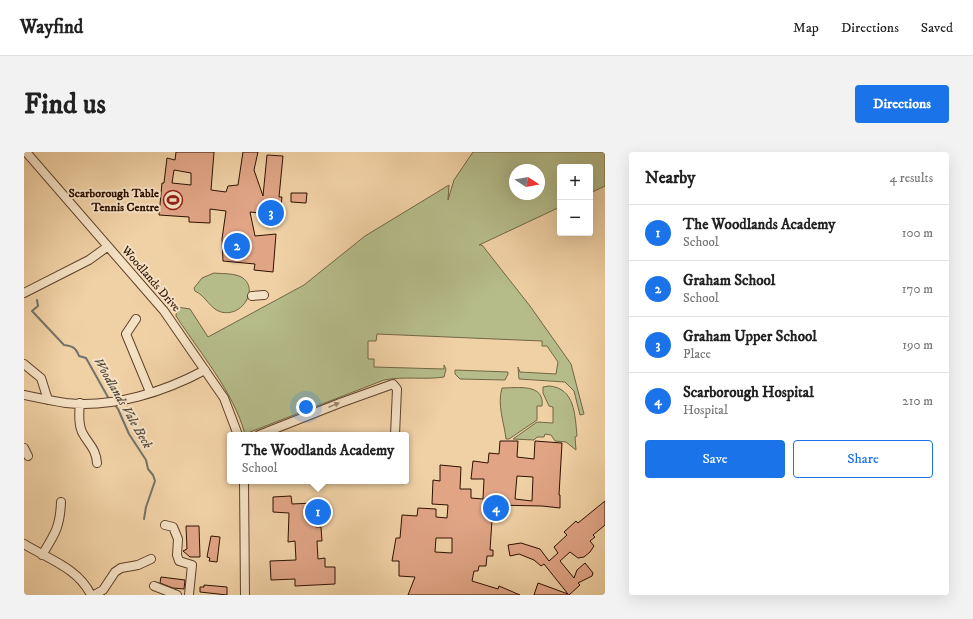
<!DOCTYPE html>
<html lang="en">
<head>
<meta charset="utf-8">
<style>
  body { margin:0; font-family:"IM FELL DW Pica",serif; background:#f2f2f2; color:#222 }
  .controls { position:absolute; right:12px; top:12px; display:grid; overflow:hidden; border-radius:4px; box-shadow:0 4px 16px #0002 }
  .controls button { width:36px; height:36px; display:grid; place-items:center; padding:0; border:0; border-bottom:1px solid #e0e0e0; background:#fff; color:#222; font:20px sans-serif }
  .compass { position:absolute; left:485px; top:12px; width:36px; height:36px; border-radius:50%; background:#fff; box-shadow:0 4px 16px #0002; rotate:101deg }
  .you { position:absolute; left:282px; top:255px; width:14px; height:14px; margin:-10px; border:3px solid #fff; border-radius:50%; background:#1a73e8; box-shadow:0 0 0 6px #1a73e833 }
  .badge { display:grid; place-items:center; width:26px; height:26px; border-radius:50%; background:#1a73e8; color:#fff; font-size:13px; font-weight:700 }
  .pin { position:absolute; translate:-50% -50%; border:2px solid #fff; box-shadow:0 1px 4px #0006 }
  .popup { position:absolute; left:203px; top:280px; width:182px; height:52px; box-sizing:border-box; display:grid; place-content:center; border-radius:4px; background:#fff; filter:drop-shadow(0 1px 3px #0005); font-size:13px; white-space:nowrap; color:#767676 }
  .popup b { font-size:15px; color:#222 }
  .popup::after { content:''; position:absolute; left:50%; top:100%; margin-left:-8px; border:8px solid transparent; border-top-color:#fff }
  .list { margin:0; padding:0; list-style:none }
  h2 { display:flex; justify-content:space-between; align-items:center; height:52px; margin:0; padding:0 16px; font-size:17px }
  h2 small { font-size:13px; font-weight:400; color:#767676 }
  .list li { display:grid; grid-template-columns:26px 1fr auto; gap:12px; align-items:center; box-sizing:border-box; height:56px; padding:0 16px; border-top:1px solid #e0e0e0 }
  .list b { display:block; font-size:15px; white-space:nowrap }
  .list p { margin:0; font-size:13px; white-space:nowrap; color:#767676 }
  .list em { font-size:13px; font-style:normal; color:#767676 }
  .actions { display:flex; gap:8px; padding:12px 16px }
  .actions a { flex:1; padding:9px 0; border:1px solid #1a73e8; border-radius:4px; text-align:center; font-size:14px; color:#1a73e8 }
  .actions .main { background:#1a73e8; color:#fff }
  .map { position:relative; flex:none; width:581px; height:443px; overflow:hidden; border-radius:4px }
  header { display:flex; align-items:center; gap:24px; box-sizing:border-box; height:56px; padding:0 20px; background:#fff; border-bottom:1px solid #e0e0e0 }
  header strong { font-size:19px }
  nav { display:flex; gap:22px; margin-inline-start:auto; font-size:14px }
  .intro { display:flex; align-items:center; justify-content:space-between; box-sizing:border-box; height:96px; padding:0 24px }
  h1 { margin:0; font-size:28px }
  .button { padding:10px 18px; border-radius:4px; background:#1a73e8; color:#fff; font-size:14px; font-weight:700 }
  main { display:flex; gap:24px; padding:0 24px }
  aside { flex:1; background:#fff; border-radius:4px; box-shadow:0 4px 16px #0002 }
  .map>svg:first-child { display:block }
  .green { fill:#b5bc8a; stroke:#726645; fill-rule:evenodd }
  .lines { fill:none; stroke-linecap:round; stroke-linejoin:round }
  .stream { stroke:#71736a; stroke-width:2 }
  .building { fill:#e1a586; stroke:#2e1100; fill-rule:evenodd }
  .street-casing { stroke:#5e4129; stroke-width:10 }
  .street { stroke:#f5e1c4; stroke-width:8 }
  .oneway { fill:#9b836c }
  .labels { text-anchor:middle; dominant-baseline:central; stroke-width:4; stroke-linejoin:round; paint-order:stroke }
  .poi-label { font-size:12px; font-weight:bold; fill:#2e1100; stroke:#f5e1c4; text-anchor:end }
  .street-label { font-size:12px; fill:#2e1100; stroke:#f5e1c4 }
  .water-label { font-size:13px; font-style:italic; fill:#554a3e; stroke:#f5e1c4 }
</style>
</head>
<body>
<header>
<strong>Wayfind</strong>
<nav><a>Map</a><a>Directions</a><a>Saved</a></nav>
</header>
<div class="intro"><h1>Find us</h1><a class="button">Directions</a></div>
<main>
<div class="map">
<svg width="581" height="443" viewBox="0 0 581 443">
  <rect width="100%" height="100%" fill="#f0d1a5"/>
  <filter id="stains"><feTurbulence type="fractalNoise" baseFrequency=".005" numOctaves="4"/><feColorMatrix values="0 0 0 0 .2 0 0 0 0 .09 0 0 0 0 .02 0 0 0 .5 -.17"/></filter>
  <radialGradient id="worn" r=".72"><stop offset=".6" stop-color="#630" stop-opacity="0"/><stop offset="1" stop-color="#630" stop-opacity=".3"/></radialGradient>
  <path class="green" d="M449,0h132v34l-15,7v-26h-30v40l-81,38h3l48,61 41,58 13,50 -4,1 -6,-24 -9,-9 -46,-3 -1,-12 2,5 36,2 2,-12 -11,-16h-5v-5l-165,-7 -1,7h-8v18h6v8l70,2v-4l2,4 -2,8c-19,3 -40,-1 -60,3l-139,54c-12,-43 -45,-81 -69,-118l1,-9 13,2 18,28 96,-52 61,-49 84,-51 -1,15 6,-20zM491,18h24v24h-24z
    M190,121c8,1 17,0 25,3 22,9 5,42 -18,36 -11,-3 -15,-16 -26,-21l-1,-3 8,-10z
    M431,218l53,2v2l-3,6 -45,-1 -5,-5z
    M525,234c26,2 26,29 28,50l-2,1 1,13 -10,-8 -11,-1 -4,-6 -6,-1 -1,3h-7l-3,3 -21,-1 24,-17 16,1v-16l-4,-1 -6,-13v-6z
    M478,236c15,0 43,-5 40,18h-5v14l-28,19h-3c-2,-17 -9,-34 -4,-51z"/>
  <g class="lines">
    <path class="stream" d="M13,148l1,6 -6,5 32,34c9,1 12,3 15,11l7,2 23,41
      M90,252l4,5 11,25 17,26 2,9 5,6 2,6 -9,26 -2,12"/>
  </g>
  <path class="building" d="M152,0h38l-3,38 15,2 2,-6 10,-1 5,-33h15l-4,18 9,26 4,-41 16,1 -4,41h3l-2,18 -30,-3 5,24 21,-2 -3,38 -19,-2 1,-6 -32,-3 -1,-22 4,-28 -16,-2v14l-21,-1v-5l-30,-2 3,-32h2l3,-25 8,2zM150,18l17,3v12l-19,-2z
    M267,41h16l-1,10 -15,-1z
    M476,289h18l-1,16 17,2 1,-18 27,2 -3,52h1v13l-18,-2 -49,-1 -3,45h3v6h-6l-1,10h-7l-1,5h-4l-2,10 26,8 1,-3 21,9h-112l7,-18 -16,-1v-15h-7l4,-23h4l2,-23 15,1 1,-8 18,1v8l11,1 1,-13 -16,-1 1,-24 7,1v-16l21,2 -1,22h11v9l12,1 1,-20h-13l2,-18 15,2 1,-10 10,1zM493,324l16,1 -1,24 -17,-2zM412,386h16v15l-17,-1z
    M267,344l1,8 22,-1 2,24h5l1,14h-5l1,18 7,-1v9h10v17l-40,2v-7l-24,1 -1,-19 26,-1 -1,-19 -7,1 1,-29 -16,-1v-15z
    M581,349v24l-12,10 2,2 -5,4 4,5 -4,6 -6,5 -6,1 -8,-6 -10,9 14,17 3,-8 8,-7 8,10 -1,3 -14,7 2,2 -11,10h-35l4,-12 30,11 -24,-30 -3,2 -7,-6 -15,-6 -9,2 -2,-11 13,-2 19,6 9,12 9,-8 -4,-6 13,-12 -3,-3 12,-11 2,2z
    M162,374h13l1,31h-10l-7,-6 4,-2z
    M187,384l9,1 -3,25 -8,-1 1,-3 -3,-1z
    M137,425l24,3 -1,9 -11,-1 -13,-5z
    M180,433l23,2v8l-27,-3v-5h4z"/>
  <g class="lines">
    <g class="street-casing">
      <path id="street" d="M2,0l138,159 60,87 14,37
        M0,141l65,-33 18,-13
        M228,144l12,-1
        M112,167l-10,15 24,58
        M0,212l17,14 7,22
        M0,243c14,3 28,6 42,8 48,5 98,-11 139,-33
        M56,251c-1,9 -2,20 2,29 6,12 14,16 15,31
        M235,283l81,-32 53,-19 4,5 -2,46
        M0,296l4,8
        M220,329l1,114
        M141,373l8,2 5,12 -1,16 2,6 13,4 -3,30
        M0,392c24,15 54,24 67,51
        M18,403c13,-21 18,-28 19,-53
        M130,434l23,9
        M70,443l9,-5 12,-18 6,-4 17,-3 13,-6"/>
    </g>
    <use href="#street" class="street"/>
  </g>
  <defs><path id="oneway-solid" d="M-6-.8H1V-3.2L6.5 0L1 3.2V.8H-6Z"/></defs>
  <use class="oneway" href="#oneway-solid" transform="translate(310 253) rotate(-22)"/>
  <defs>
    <g id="stadium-ring" transform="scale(1)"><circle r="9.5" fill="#f5e1c4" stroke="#8f2418" stroke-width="1.5"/><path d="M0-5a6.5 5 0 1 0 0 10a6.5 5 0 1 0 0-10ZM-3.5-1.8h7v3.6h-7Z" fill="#8f2418"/></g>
  </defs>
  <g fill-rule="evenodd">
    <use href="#stadium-ring" x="149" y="48"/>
  </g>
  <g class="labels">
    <g class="poi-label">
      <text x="135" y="41">Scarborough Table<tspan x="135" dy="14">Tennis Centre</tspan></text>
    </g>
    <g class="street-label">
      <text transform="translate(127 127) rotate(49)">Woodlands Drive</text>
    </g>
    <g class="water-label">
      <text transform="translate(99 251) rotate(60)">Woodlands Vale Beck</text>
    </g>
  </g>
  <rect width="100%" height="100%" filter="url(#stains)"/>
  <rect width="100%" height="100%" fill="url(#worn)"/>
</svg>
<div class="controls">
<button>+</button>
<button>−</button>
</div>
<svg class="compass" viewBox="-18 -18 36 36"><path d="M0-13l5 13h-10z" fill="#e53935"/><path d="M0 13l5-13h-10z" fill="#767676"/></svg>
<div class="you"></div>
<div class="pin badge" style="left:294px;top:360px">1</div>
<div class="popup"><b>The Woodlands Academy</b>School</div>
<div class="pin badge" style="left:213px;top:94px">2</div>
<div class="pin badge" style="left:247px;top:61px">3</div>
<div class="pin badge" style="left:472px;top:356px">4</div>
</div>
<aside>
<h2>Nearby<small>4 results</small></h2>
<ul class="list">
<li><span class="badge">1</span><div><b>The Woodlands Academy</b><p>School</p></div><em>100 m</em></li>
<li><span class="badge">2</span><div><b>Graham School</b><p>School</p></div><em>170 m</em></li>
<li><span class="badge">3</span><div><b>Graham Upper School</b><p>Place</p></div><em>190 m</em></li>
<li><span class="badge">4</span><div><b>Scarborough Hospital</b><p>Hospital</p></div><em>210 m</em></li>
</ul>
<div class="actions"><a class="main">Save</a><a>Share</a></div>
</aside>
</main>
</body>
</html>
